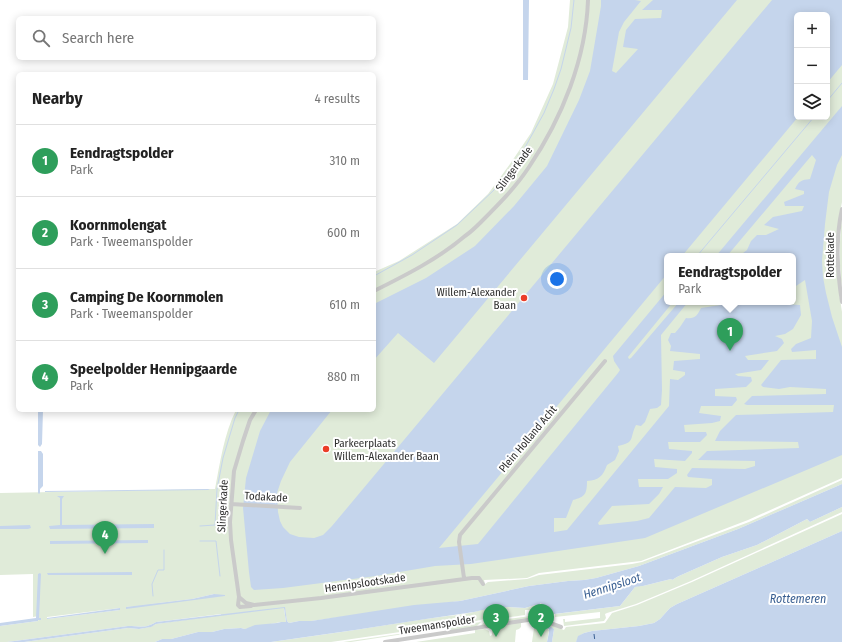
<!DOCTYPE html>
<html lang="en">
<head>
<meta charset="utf-8">
<style>
  body { margin:0; font-family:"Fira Sans Condensed",sans-serif; background:#f6f6f6; color:#222 }
  .controls { position:absolute; right:12px; top:12px; display:grid; overflow:hidden; border-radius:6px; box-shadow:0 2px 10px #0003 }
  .controls button { width:36px; height:36px; display:grid; place-items:center; padding:0; border:0; border-bottom:1px solid #e0e0e0; background:#fff; color:#222; font:20px sans-serif }
  .you { position:absolute; left:557px; top:279px; width:14px; height:14px; margin:-10px; border:3px solid #fff; border-radius:50%; background:#1a73e8; box-shadow:0 0 0 6px #1a73e833 }
  .badge { display:grid; place-items:center; width:26px; height:26px; border-radius:50%; background:#db2777; color:#fff; font-size:13px; font-weight:700 }
  .pin { position:absolute; translate:-50% -33px; filter:drop-shadow(0 1px 2px #0008) }
  .pin::after { content:''; position:absolute; top:21px; width:14px; height:12px; background:inherit; clip-path:polygon(0 0,100% 0,50% 100%) }
  .popup { position:absolute; left:664px; top:253px; width:132px; height:52px; box-sizing:border-box; display:grid; place-content:center; border-radius:6px; background:#fff; filter:drop-shadow(0 1px 3px #0005); font-size:13px; white-space:nowrap; color:#767676 }
  .popup b { font-size:15px; color:#222 }
  .popup::after { content:''; position:absolute; left:50%; top:100%; margin-left:-8px; border:8px solid transparent; border-top-color:#fff }
  .list { margin:0; padding:0; list-style:none }
  h2 { display:flex; justify-content:space-between; align-items:center; height:52px; margin:0; padding:0 16px; font-size:17px }
  h2 small { font-size:13px; font-weight:400; color:#767676 }
  .list li { display:grid; grid-template-columns:26px 1fr auto; gap:12px; align-items:center; box-sizing:border-box; height:72px; padding:0 16px; border-top:1px solid #e0e0e0 }
  .list b { display:block; font-size:15px; white-space:nowrap }
  .list p { margin:0; font-size:13px; white-space:nowrap; color:#767676 }
  .list em { font-size:13px; font-style:normal; color:#767676 }
  .icon { flex:none; width:22px; height:22px; fill:none; stroke:currentColor; stroke-width:2; stroke-linecap:round; stroke-linejoin:round }
  .map { position:relative; flex:none; width:842px; height:642px; overflow:hidden }
  .search { position:absolute; background:#fff; box-shadow:0 2px 10px #0003; left:16px; top:16px; width:360px; height:44px; display:flex; align-items:center; gap:10px; box-sizing:border-box; padding:0 14px; border-radius:6px; color:#767676; font-size:15px }
  .panel { position:absolute; background:#fff; box-shadow:0 2px 10px #0003; left:16px; top:72px; width:360px; height:340px; border-radius:6px }
  .map>svg:first-child { display:block }
  .green { fill:#e0ebd9; fill-rule:evenodd }
  .water { fill:#c5d5ec }
  .lines { fill:none; stroke-linecap:round; stroke-linejoin:round }
  .stream { stroke:#c5d5ec; stroke-width:1 }
  .ferry { stroke:#385e91; stroke-width:1; stroke-dasharray:5 4; stroke-linecap:butt }
  .minor { stroke:#cacaca; stroke-width:4 }
  .poi-dot { fill:#eb3d28; stroke:#fff; stroke-width:1.5 }
  .labels { text-anchor:middle; dominant-baseline:central; stroke-width:4; stroke-linejoin:round; paint-order:stroke }
  .street-label { font-size:11px; fill:#2d2d2d; stroke:#fff }
  .poi-label { font-size:11px; fill:#2d2d2d; stroke:#fff; text-anchor:end }
  .water-label { font-size:12px; font-style:italic; fill:#385e91; stroke:#fff }
</style>
</head>
<body>
<div class="map">
<svg width="842" height="642" viewBox="0 0 842 642">
  <rect width="100%" height="100%" fill="#fff"/>
  <path class="green" d="M570,0h272v202l-3,17v73l3,20v166l-94,42 -107,41 -9,1 -93,11 -12,5 -43,2 1,4 3,-2 39,-3 12,-4 93,-11 10,-2 107,-40 93,-42v4l-104,45 -99,37 -43,12 -12,2 -16,1 -39,5 -69,15 -149,20h-12l-10,2 -2,-2 -2,-12h-1l2,13h-5l-36,7 -4,-1 -17,1 -12,3h-14l-27,7h-9l-7,3h-131l104,-14 11,1 11,-2 6,-3 65,-9v-1l-65,8c-11,7 -17,4 -28,4l-121,16h-7v-16l38,-5 1,-3v-2l-6,1v-43l-33,1v-82l215,-4c5,-26 9,-55 21,-79h138v-138l25,-11 58,-37 31,-30 22,-30 21,-31 22,-49 15,-57zM797,15h30v102h-30zM667,256h126v46h-126zM214,594l6,2 -94,11 66,-8zM120,608v2l-73,9v-2z
    M842,218v71c-3,-25 -3,-47 0,-71z
    M842,507v5l-151,69 -55,23 -29,9 -2,1 1,4 -2,3 -40,5 -1,-7h2v3l35,-4v-6l-45,5v-3l65,-8 15,-19 7,-2 1,1 28,-7 1,1 5,-3 2,-1 43,-19 35,-12 50,-26 3,3z
    M842,514v17l-165,73 -7,4 -10,11 -6,4 -15,3 -47,5 -8,2 -5,3 -3,6h-24l2,-13 -13,-6 -3,3 7,1 4,3 -2,12h-15l3,-21h6l23,9 2,-3 39,-4 7,-10 25,-8 55,-23z
    M542,603l3,5v3l9,1v2l-10,1v2l-9,2 -1,-4 -2,-5h-7v5c-11,1 -26,6 -36,0l-1,-6 20,-2 17,1 10,-3h4z
    M485,609l1,8 -2,2 -8,2 -145,21h-60c52,-7 103,-15 154,-23 20,-3 41,-4 60,-10z
    M531,616l1,1v2l-52,7 6,-5 5,-2 9,1z
    M481,622l-5,5 -25,4 -1,-4 -99,15h-8z
    M521,622v5l-2,2 -3,1 -1,12h-99l59,-9v-3l10,-1 4,2 1,5 2,-1v-7l2,-2z"/>
  <path class="water" d="M523,0h6l-1,80h-5z
    M601,0h34l6,1 -17,21 -5,10 -7,39 4,2 22,-24 -15,-2 3,-17 9,-11 26,-1 1,-8h-20l11,-10h84l-303,363 -36,-30 -24,27v-56l52,-26 49,-32 39,-40 33,-40 32,-66 11,-29 11,-65z
    M772,0h70v65l-15,18v-68h-30v102h1l-116,139h-15v18l-228,274 39,-4 140,-171 2,-3 -6,-9 -1,-5 54,-65v11h6l-45,55 1,2 2,-1 48,-56h9l-27,33 1,55 -1,15 -4,3 -7,1 -5,13 -4,4 -5,-1c-7,14 0,17 -18,21l1,5 -4,9 -8,5c-4,11 -8,15 -20,16 0,13 -2,16 -14,19l-7,18h-12v14l13,-2 102,-124 1,-27 8,1 7,-5v-3l-12,-2 1,-9 26,-2v-5l-30,-3 1,-5 -3,-6 3,-7h4l5,-6 6,-9c9,1 11,-2 15,-10l33,-5 -1,-1h49l-1,2 19,1 1,10 -8,14 -8,5 -10,2 7,3 2,4 -7,8 -32,5 3,4h21l-8,10 -26,4 3,2 13,1 1,4 -6,6 -31,2v7l21,1 1,3 -5,6h-31l-2,7 22,3 -1,5 -8,2 -28,2 1,7h21l1,3 -7,7h-32l1,7 23,2v2l-7,8 -31,-2 1,8 22,2v4l-9,6h-30l1,8h24l-4,7 -10,10 -37,2 -14,17 1,2 38,-4 12,-3 26,-31 31,1 6,-3v-6l-24,-2 -1,-2 5,-7 53,1 10,-3v-5l-57,-1 9,-9 92,-3 -1,-6 -83,-1 5,-10 16,-16 97,-3 1,-7h-87l-3,-1 8,-8 74,-2v-5l-36,-2 -11,2 -16,-2 -2,-2 20,-25 35,-1v-9l-24,2 -1,-3 5,-5 15,-6 1,-17 -7,-41 -12,8v-32h-54l8,-6 4,-9 6,-6h9l13,-6 -15,-4 9,-8 29,-6 2,-5h-19l-1,-4 20,-8v-3l-9,-2c4,-8 6,-9 15,-10l6,-19 -4,-5 -85,101h-11l126,-150v49l-5,10 -8,27 -4,32 -3,37 1,16 3,16 6,24 10,30v108l-197,83 -174,26 -36,2 -59,10 -93,12 -29,2 -3,-3 -2,-15 -6,-64 3,-30 14,-47 11,-21h61l-42,52 -9,19 -4,12 1,19 2,9 3,6 7,7 9,3 15,1 9,-3 9,-9z
    M38,410h5l-1,34 -2,3 -2,-2z
    M38,451h3l2,3v32l-3,3v4l-1,1 -1,-1z
    M842,484v23l-32,15 -3,-3 -50,26 -35,12 -43,19 -2,1 -5,3 -1,-1 -28,7h-2l-6,1 -15,19 -66,8 -1,-2 -6,1 -6,-10 -2,2h-4l-10,3 -17,-1 -21,2 -13,3 -48,7 -71,11 -84,12h-116l7,-3h9l27,-7h14l12,-3 17,-1 4,1 10,-4 22,-2 4,-1h5l-2,-14 -128,16 -5,3 -12,2 -11,-1 -104,14h-17l121,-16c11,0 17,3 28,-4l129,-15 2,14 2,2 10,-2h12l103,-16 46,-4 69,-15 39,-5 16,-1 12,-2 43,-12 99,-37z
    M210,489l-2,1 -163,2v-1z
    M57,496h7l-2,3v26l92,-1v4l-104,1 -1,-3 11,-1v-27z
    M30,525l1,3 -3,1h-28v-3z
    M842,531v111h-266l2,-6 6,-3 8,-2 47,-5 15,-3 6,-4 10,-11 7,-4z
    M148,540v3l-98,1v-3z
    M132,572v3h-84l-1,-2z
    M40,573l1,1 -2,44h2v2h-3v1l-38,5v-3l36,-5 2,-44z
    M214,594l11,1v1l-99,13v-2l66,-8z
    M120,608v2l-73,9v-1z
    M539,623c5,0 12,3 15,6l-2,13h-5l2,-10v-3l-10,-3h-1l-1,3h-1v-3z"/>
  <g class="lines">
    <path class="stream" d="M827,101l15,-18
      M697,256l117,-139
      M374,276l38,-21 45,-30 37,-35 29,-39 21,-38 10,-24 7,-20 10,-41 3,-28
      M200,526l15,-1 2,-36 6,-31 12,-40 4,-8
      M200,541h16l4,35
      M153,596l-1,-12 6,-14h6v-20"/>
    <path class="ferry" d="M594,634l1,8"/>
    <path class="minor" d="M842,209c-7,31 -5,62 0,93
      M374,291c32,-16 64,-32 91,-55 6,-4 11,-9 16,-14 17,-17 35,-35 48,-55 33,-49 57,-108 59,-167
      M256,410l-6,10 -7,21 -9,30 -4,51 1,18 8,57 7,6 8,2 67,-7 151,-20h7l4,6
      M231,504l69,4
      M464,578l-5,-36 1,-7 145,-174
      M239,597l-1,8 2,2 11,-1
      M385,642l143,-22 11,-1 22,8"/>
  </g>
  <g class="poi-dot">
    <circle cx="524" cy="298" r="4"/>
    <circle cx="326" cy="449" r="4"/>
  </g>
  <g class="labels">
    <g class="street-label">
      <text transform="translate(514 169) rotate(-53)">Slingerkade</text>
      <text transform="translate(830 255) rotate(-90)">Rottekade</text>
      <text transform="translate(528 439) rotate(-50)">Plein Holland Acht</text>
      <text transform="translate(266 497) rotate(3)">Todakade</text>
      <text transform="translate(223 506) rotate(-87)">Slingerkade</text>
      <text transform="translate(365 583) rotate(-8)">Hennipslootskade</text>
      <text transform="translate(437 625) rotate(-9)">Tweemanspolder</text>
    </g>
    <g class="poi-label">
      <text x="516" y="292">Willem-Alexander<tspan x="516" dy="13">Baan</tspan></text>
      <text x="334" y="443" text-anchor="start">Parkeerplaats<tspan x="334" dy="13">Willem-Alexander Baan</tspan></text>
    </g>
    <g class="water-label">
      <text transform="translate(612 586) rotate(-18)">Hennipsloot</text>
      <text x="798" y="599">Rottemeren</text>
    </g>
  </g>
</svg>
<div class="controls">
<button>+</button>
<button>−</button>
<button><svg class="icon" aria-label="layers" viewBox="0 0 24 24"><path d="M12 4l9 5-9 5-9-5zM3 14l9 5 9-5"/></svg></button>
</div>
<div class="you"></div>
<div class="pin badge" style="left:730px;top:351px;background:#2e9e5b">1</div>
<div class="popup"><b>Eendragtspolder</b>Park</div>
<div class="pin badge" style="left:541px;top:637px;background:#2e9e5b">2</div>
<div class="pin badge" style="left:496px;top:637px;background:#2e9e5b">3</div>
<div class="pin badge" style="left:105px;top:554px;background:#2e9e5b">4</div>
<div class="search"><svg class="icon" aria-label="search" viewBox="0 0 24 24"><circle cx="10" cy="10" r="6"/><path d="M15 15l6 6"/></svg>Search here</div>
<section class="panel">
<h2>Nearby<small>4 results</small></h2>
<ul class="list">
<li><span class="badge" style="background:#2e9e5b">1</span><div><b>Eendragtspolder</b><p>Park</p></div><em>310 m</em></li>
<li><span class="badge" style="background:#2e9e5b">2</span><div><b>Koornmolengat</b><p>Park · Tweemanspolder</p></div><em>600 m</em></li>
<li><span class="badge" style="background:#2e9e5b">3</span><div><b>Camping De Koornmolen</b><p>Park · Tweemanspolder</p></div><em>610 m</em></li>
<li><span class="badge" style="background:#2e9e5b">4</span><div><b>Speelpolder Hennipgaarde</b><p>Park</p></div><em>880 m</em></li>
</ul>
</section>
</div>
</body>
</html>
